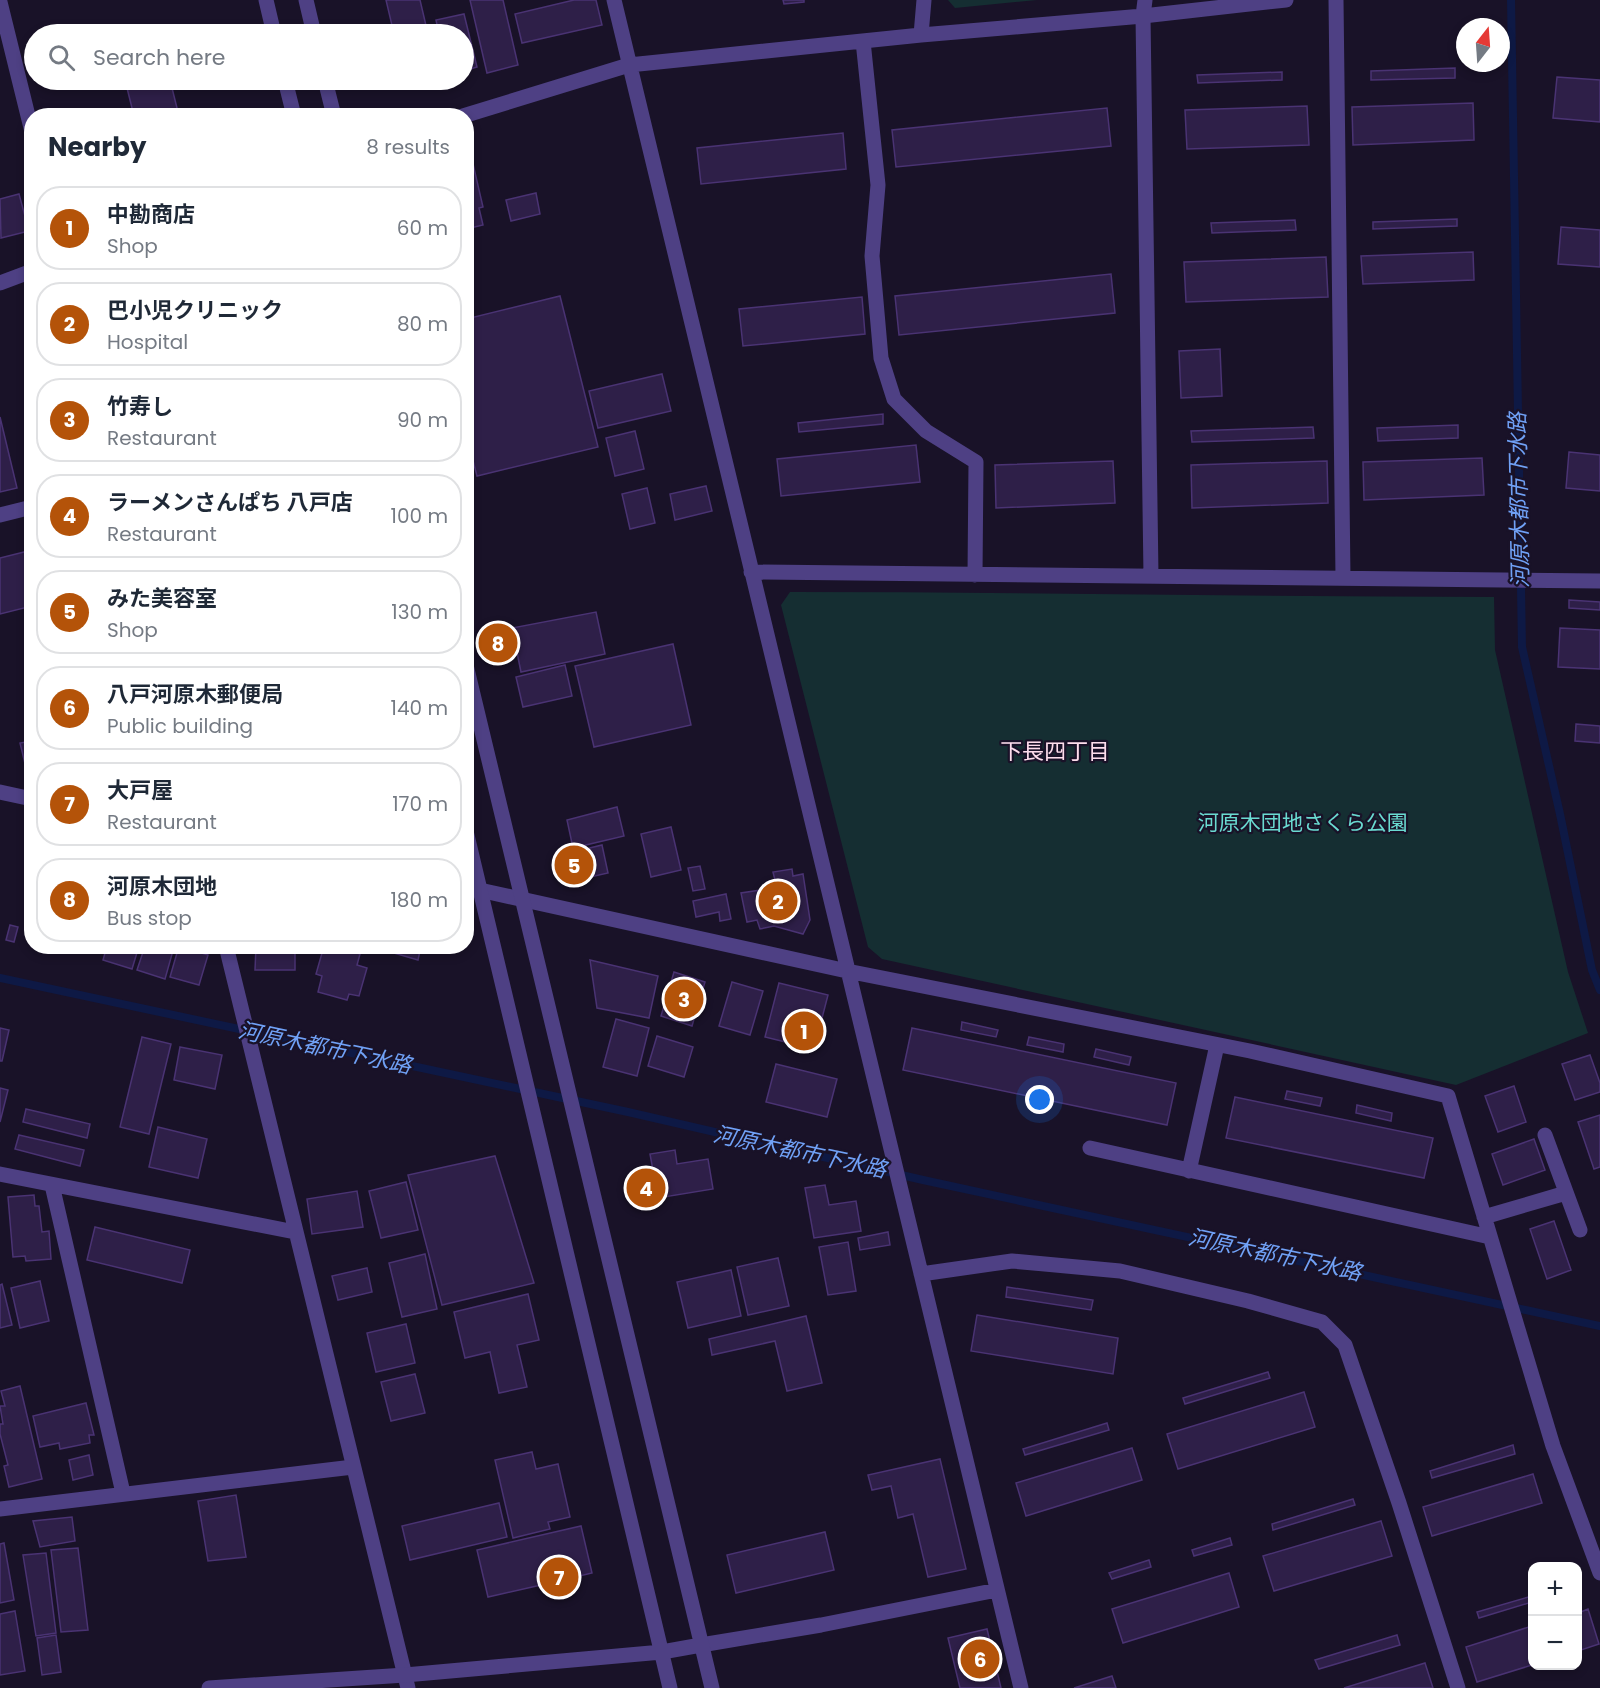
<!DOCTYPE html>
<html lang="en">
<head>
<meta charset="utf-8">
<style>
  body { margin:0; font-family:Poppins,"Noto Sans JP",sans-serif; background:#f6f6f7; color:#1f2937 }
  .controls { position:absolute; right:18px; bottom:18px; display:grid; overflow:hidden; border-radius:12px; box-shadow:0 3px 9px #0003 }
  .controls button { width:54px; height:54px; display:grid; place-items:center; padding:0; border:0; border-bottom:2px solid #e0e1e3; background:#fff; color:#1f2937; font:30px sans-serif }
  .compass { position:absolute; left:1456px; top:18px; width:54px; height:54px; border-radius:50%; background:#fff; box-shadow:0 3px 9px #0003; rotate:17deg }
  .you { position:absolute; left:1040px; top:1100px; width:21px; height:21px; margin:-15px; border:4px solid #fff; border-radius:50%; background:#1a73e8; box-shadow:0 0 0 9px #1a73e833 }
  .badge { display:grid; place-items:center; width:39px; height:39px; border-radius:50%; background:#b45309; color:#fff; font-size:20px; font-weight:700 }
  .pin { position:absolute; translate:-50% -50%; border:3px solid #fff; box-shadow:0 2px 6px #0006 }
  .list { margin:0; padding:0; list-style:none }
  h2 { display:flex; justify-content:space-between; align-items:center; height:78px; margin:0; padding:0 24px; font-size:26px }
  h2 small { font-size:20px; font-weight:400; color:#747a83 }
  .list li { display:grid; grid-template-columns:39px 1fr auto; gap:18px; align-items:center; box-sizing:border-box; height:84px; margin:0 12px 12px; padding:0 12px; border:2px solid #e0e1e3; border-radius:24px }
  .list b { display:block; font-size:22px; white-space:nowrap }
  .list p { margin:0; font-size:20px; white-space:nowrap; color:#747a83 }
  .list em { font-size:20px; font-style:normal; color:#747a83 }
  .icon { flex:none; width:33px; height:33px; fill:none; stroke:currentColor; stroke-width:2; stroke-linecap:round; stroke-linejoin:round }
  .map { position:relative; flex:none; width:1600px; height:1688px; overflow:hidden }
  .search { position:absolute; background:#fff; box-shadow:0 3px 9px #0003; left:24px; top:24px; width:450px; height:66px; display:flex; align-items:center; gap:15px; box-sizing:border-box; padding:0 21px; border-radius:33px; color:#747a83; font-size:22px }
  .panel { position:absolute; background:#fff; box-shadow:0 3px 9px #0003; left:24px; top:108px; width:450px; height:846px; border-radius:24px }
  .map>svg:first-child { display:block }
  .green { fill:#152e32 }
  .lines { fill:none; stroke-linecap:round; stroke-linejoin:round }
  .stream { stroke:#0e1945; stroke-width:8 }
  .building { fill:#2e1f48; stroke:#4a3373; stroke-width:1.5 }
  .minor { stroke:#4e4084; stroke-width:15 }
  .tertiary { stroke:#4e4084; stroke-width:15 }
  .labels { text-anchor:middle; dominant-baseline:central; stroke-width:4.5; stroke-linejoin:round; paint-order:stroke }
  .park-label { font-size:21px; fill:#6adad1; stroke:#191228 }
  .water-label { font-size:22px; font-style:italic; fill:#70a1f6; stroke:#191228 }
  .neighbourhood-label { font-size:22px; fill:#fdddec; stroke:#191228 }
</style>
</head>
<body>
<div class="map">
<svg width="1600" height="1688" viewBox="0 0 1600 1688">
  <rect width="100%" height="100%" fill="#191228"/>
  <path class="green" d="M948,0h89l-82,8z
    M790,592c235,0 469,5 704,5l1,53 73,322 20,61 -132,52 -574,-126 -14,-12 -87,-342z"/>
  <g class="lines">
    <path class="stream" d="M1511,0l11,647 38,167 32,156 8,20
      M0,978l628,134 295,68 677,146"/>
  </g>
  <path class="building" d="M386,0h34l8,34h-34z
    M470,0h33l15,65 -31,8z
    M574,0h22l6,25 -80,18 -7,-29z
    M783,0h21v2l-20,2z
    M464,14l13,53 -13,4v-37h-25l-3,-14z
    M1455,68v10l-84,2v-9z
    M1282,72v8l-84,3 -1,-8z
    M1557,77l43,3v42l-47,-4z
    M125,80h45l9,36h-45z
    M1473,103l1,37 -121,5 -1,-38z
    M1307,106l2,39 -122,4 -2,-39z
    M1107,108l4,38 -215,21 -4,-37z
    M843,133l3,36 -145,15 -4,-36z
    M473,164l10,43 -4,1 4,17 -17,4v-64z
    M536,193l4,21 -29,7 -5,-21z
    M19,194l10,37 -28,7 -1,-39z
    M1457,219v7l-84,3v-7z
    M1295,220l1,10 -84,3 -1,-10z
    M1561,227l39,3v37l-42,-3z
    M1473,252l1,28 -111,4 -2,-28z
    M1326,257l2,40 -142,5 -2,-40z
    M1111,274l4,39 -216,22 -4,-39z
    M560,296l38,151 -121,29 -11,-42v-115z
    M862,297l3,37 -122,12 -4,-37z
    M1220,349l2,47 -41,2 -2,-47z
    M662,374l9,37 -73,17 -9,-37z
    M883,414v10l-84,8 -1,-9z
    M0,417l17,71 -17,4z
    M1458,425v13l-80,3 -1,-13z
    M1313,427l1,11 -122,4 -1,-11z
    M635,431l9,38 -29,7 -9,-38z
    M916,445l4,37 -139,14 -4,-37z
    M1569,452l31,3v36l-34,-3z
    M1482,458l2,37 -120,5 -1,-38z
    M1113,461l2,42 -119,5 -1,-43z
    M1327,461l1,42 -136,5 -1,-43z
    M706,486l6,25 -37,9 -5,-26z
    M647,488l8,35 -25,6 -8,-35z
    M32,550v56l-32,8v-56z
    M1569,600l31,2v8l-31,-2z
    M596,612l9,42 -84,18 -9,-44z
    M1560,628l40,2v39l-42,-2z
    M673,644l18,81 -97,22 -19,-81z
    M565,665l7,31 -49,11 -7,-30z
    M1576,724l24,2v17l-25,-2z
    M32,741v39h-3l-9,-37z
    M617,807l7,29 -51,12 -6,-28z
    M671,827l10,43 -30,7 -10,-43z
    M602,845l6,28 -40,9 -7,-27z
    M700,866l5,23 -12,2 -5,-23z
    M792,869l1,7 10,-2 7,46 -7,14 -29,-8 -14,3 -3,-9 -10,2 -6,-29 27,-4 -1,-7 8,-2 -2,-8z
    M726,894l5,25 -11,2 -1,-9 -23,5 -3,-16z
    M10,925l8,2 -4,15 -8,-2z
    M107,946h32l-7,23 -29,-9z
    M145,946l29,1 -9,32 -28,-9z
    M179,946l29,9 -9,30 -29,-8z
    M256,946h39v24h-40z
    M324,946h11l25,8 -3,11 10,3 -8,28 -10,-2 -2,6 -29,-8 4,-16 -6,-2z
    M380,946h41l-3,14 -38,-11z
    M590,960l68,16 -9,42 -52,-10z
    M674,972l31,10 -13,44 -31,-10z
    M732,982l31,9 -13,44 -31,-9z
    M779,983l49,12 -14,54 -49,-12z
    M616,1019l33,9 -12,48 -34,-9z
    M962,1022l36,8 -2,7 -35,-7z
    M0,1028l9,2 -7,31h-2z
    M912,1028l264,55 -9,42 -264,-55z
    M657,1036l36,11 -9,30 -36,-11z
    M142,1037l29,7 -22,90 -29,-7z
    M1029,1037l35,7 -1,8 -36,-7z
    M180,1047l42,8 -7,34 -41,-9z
    M1096,1049l35,8 -2,8 -35,-8z
    M1590,1055l10,28v9l-25,8 -13,-36z
    M776,1064l61,15 -10,38 -61,-15z
    M1514,1086l12,36 -28,10 -13,-36z
    M0,1088l8,2 -8,32z
    M1287,1091l35,7 -2,8 -35,-7z
    M1235,1097l198,41 -9,40 -198,-40z
    M1357,1105l35,8 -1,8 -35,-8z
    M26,1109l64,15 -3,14 -64,-16z
    M1600,1115v52l-6,2 -16,-47z
    M158,1127l49,12 -9,39 -49,-11z
    M19,1135l65,15 -4,16 -65,-17z
    M1534,1139l11,31 -42,15 -11,-31z
    M675,1150l2,14 31,-5 5,30 -55,9 -8,-44z
    M495,1156l39,127 -92,22 -34,-130z
    M406,1182l12,48 -37,8 -12,-47z
    M825,1185l4,20 27,-4 5,30 -47,7 -9,-50z
    M357,1191l6,36 -51,7 -5,-35z
    M34,1195l1,11h4l3,26 7,-1 2,28 -25,2 -1,-5 -12,1 -5,-60z
    M1554,1221l17,49 -24,9 -17,-50z
    M95,1227l95,23 -8,33 -95,-23z
    M888,1232l2,13 -30,5 -2,-12z
    M848,1242l8,49 -28,4 -9,-48z
    M425,1254l12,55 -35,8 -13,-54z
    M778,1258l11,48 -41,9 -11,-48z
    M367,1268l5,24 -34,8 -6,-24z
    M731,1270l10,46 -53,12 -11,-46z
    M40,1281l9,40 -29,7 -9,-40z
    M2,1284l10,41 -12,3v-43z
    M1007,1287l86,13 -2,10 -85,-13z
    M528,1294l11,46 -22,5 10,42 -28,6 -9,-41 -25,6 -11,-46z
    M977,1315l141,23 -5,36 -142,-23z
    M806,1316l16,67 -35,8 -12,-50 -63,14 -3,-16z
    M406,1324l9,39 -39,9 -9,-39z
    M1268,1372l2,6 -85,26 -2,-6z
    M415,1374l10,39 -34,8 -10,-39z
    M20,1386l22,93 -33,8 -5,-21 4,-1 -8,-31v-10h3l-3,-18h5l-4,-15z
    M1304,1392l11,35 -137,42 -11,-35z
    M86,1403l8,32h-5l1,8 -30,6 -1,-6 -19,4 -7,-31z
    M1107,1423l2,7 -84,25 -2,-6z
    M1513,1445l2,9 -83,24 -2,-7z
    M1132,1448l10,32 -116,36 -10,-33z
    M532,1452l4,17 22,-5 12,53 -22,5 2,7 -37,9 -18,-78z
    M89,1455l4,20 -20,5 -4,-20z
    M940,1459l26,110 -38,8 -15,-63 -15,4 -7,-32 -19,4 -4,-15z
    M1533,1474l9,29 -110,33 -9,-29z
    M236,1495l10,62 -38,4 -10,-60z
    M1353,1499l2,6 -82,25 -1,-6z
    M499,1503l8,34 -97,23 -8,-34z
    M72,1517l3,24 -35,6 -7,-26z
    M1381,1521l11,35 -118,35 -11,-35z
    M581,1526l11,47 -21,5 3,9 -22,5 -2,-9 -62,14 -11,-47z
    M825,1532l9,38 -98,23 -9,-38z
    M1230,1538l2,7 -38,11 -2,-6z
    M4,1543l10,57 -14,3v-59z
    M78,1548l10,82 -27,2 -10,-82z
    M46,1553l10,80 -20,3 -13,-81z
    M1149,1560l2,7 -39,12 -3,-6z
    M1229,1573l10,34 -116,36 -11,-34z
    M1532,1596v6l-53,16 -2,-6z
    M1588,1609l11,35 -21,7v-38z
    M15,1611l10,60 -25,4v-61z
    M1532,1626v39l-55,17 -11,-35z
    M987,1629l14,59h-41l-12,-50z
    M56,1635l5,37 -19,3 -5,-37z
    M1397,1635l3,10 -81,24 -4,-9z
    M1425,1663l8,25h-89z
    M1112,1676l4,12h-42z"/>
  <g class="lines">
    <path class="minor" d="M614,0l407,1688
      M1145,0l-2,16 8,560
      M1336,0l7,577
      M0,2l32,130
      M921,35l3,-35
      M863,41l15,144 -6,71 9,102 13,41 32,32 50,31 -1,113
      M463,116l166,-51 292,-30 222,-19 143,-16
      M0,515l32,-8
      M751,572l849,9
      M0,792l32,7
      M466,887l381,84 403,80 198,45 105,350 47,127
      M226,946l182,742
      M1545,1135l35,95
      M1090,1148l400,89
      M1189,1171l28,-126
      M0,1174l295,58
      M52,1185l71,308
      M1484,1217l82,-24
      M921,1274l91,-13 108,10 128,30 74,21 23,23 54,158 59,185
      M0,1509l353,-42
      M701,1645l120,-20 176,-35"/>
    <path class="tertiary" d="M266,0l8,34
      M306,0l8,34
      M285,80l9,36
      M325,80l9,36
      M0,283l32,-12
      M466,665l246,1023
      M466,831l204,857
      M209,1688l196,-13 257,-23 39,-7"/>
  </g>
  <g class="labels">
    <g class="park-label">
      <text x="1303" y="822">河原木団地さくら公園</text>
    </g>
    <g class="water-label">
      <text transform="translate(1519 500) rotate(-91)">河原木都市下水路</text>
      <text transform="translate(325 1048) rotate(12)">河原木都市下水路</text>
      <text transform="translate(800 1152) rotate(12)">河原木都市下水路</text>
      <text transform="translate(1275 1255) rotate(12)">河原木都市下水路</text>
    </g>
    <g class="neighbourhood-label">
      <text x="1055" y="751">下長四丁目</text>
    </g>
  </g>
</svg>
<div class="controls">
<button>+</button>
<button>−</button>
</div>
<svg class="compass" viewBox="-18 -18 36 36"><path d="M0-13l5 13h-10z" fill="#e53935"/><path d="M0 13l5-13h-10z" fill="#747a83"/></svg>
<div class="you"></div>
<div class="pin badge" style="left:804px;top:1031px">1</div>
<div class="pin badge" style="left:778px;top:901px">2</div>
<div class="pin badge" style="left:684px;top:999px">3</div>
<div class="pin badge" style="left:646px;top:1188px">4</div>
<div class="pin badge" style="left:574px;top:865px">5</div>
<div class="pin badge" style="left:980px;top:1659px">6</div>
<div class="pin badge" style="left:559px;top:1577px">7</div>
<div class="pin badge" style="left:498px;top:643px">8</div>
<div class="search"><svg class="icon" aria-label="search" viewBox="0 0 24 24"><circle cx="10" cy="10" r="6"/><path d="M15 15l6 6"/></svg>Search here</div>
<section class="panel">
<h2>Nearby<small>8 results</small></h2>
<ul class="list">
<li><span class="badge">1</span><div><b>中勘商店</b><p>Shop</p></div><em>60 m</em></li>
<li><span class="badge">2</span><div><b>巴小児クリニック</b><p>Hospital</p></div><em>80 m</em></li>
<li><span class="badge">3</span><div><b>竹寿し</b><p>Restaurant</p></div><em>90 m</em></li>
<li><span class="badge">4</span><div><b>ラーメンさんぱち 八戸店</b><p>Restaurant</p></div><em>100 m</em></li>
<li><span class="badge">5</span><div><b>みた美容室</b><p>Shop</p></div><em>130 m</em></li>
<li><span class="badge">6</span><div><b>八戸河原木郵便局</b><p>Public building</p></div><em>140 m</em></li>
<li><span class="badge">7</span><div><b>大戸屋</b><p>Restaurant</p></div><em>170 m</em></li>
<li><span class="badge">8</span><div><b>河原木団地</b><p>Bus stop</p></div><em>180 m</em></li>
</ul>
</section>
</div>
</body>
</html>
